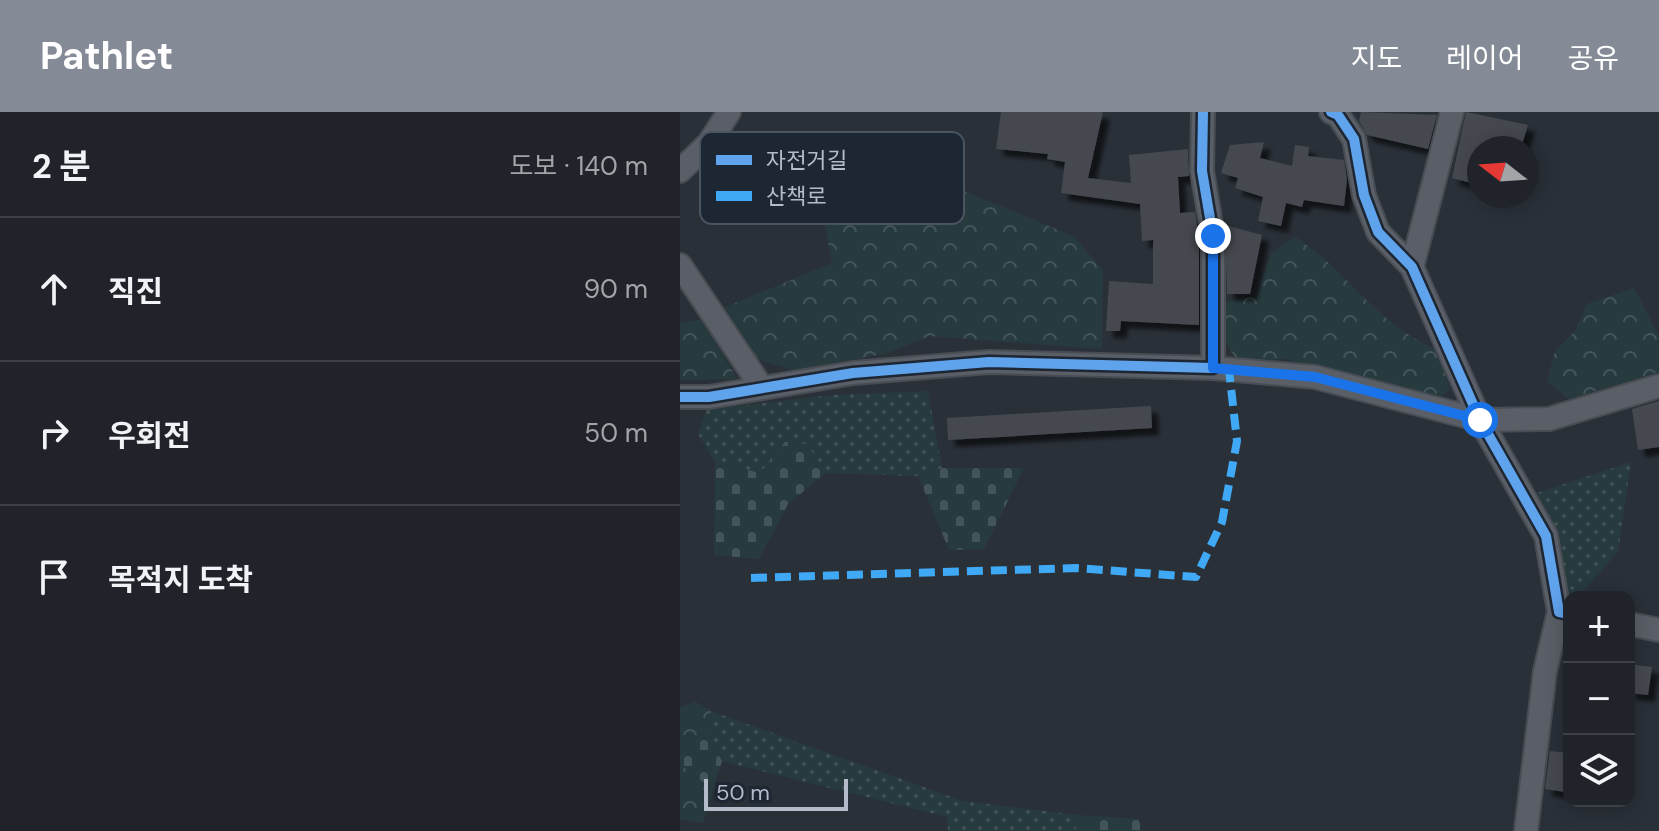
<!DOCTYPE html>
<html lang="ko">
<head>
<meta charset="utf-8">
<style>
  body { margin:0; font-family:"DM Sans","Noto Sans KR",sans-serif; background:#2d3036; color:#f1f3f6 }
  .controls { position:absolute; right:24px; bottom:24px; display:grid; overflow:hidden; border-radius:16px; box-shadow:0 4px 20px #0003 }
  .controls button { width:72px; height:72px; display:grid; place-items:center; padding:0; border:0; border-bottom:2px solid #3d4147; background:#20242a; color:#f1f3f6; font:40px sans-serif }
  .compass { position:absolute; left:787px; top:24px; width:72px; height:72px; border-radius:50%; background:#20242a; box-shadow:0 4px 20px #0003; rotate:287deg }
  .scale { position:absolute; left:24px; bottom:20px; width:144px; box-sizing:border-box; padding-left:8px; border:4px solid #b4bcc9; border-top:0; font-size:22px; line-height:28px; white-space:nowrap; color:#b4bcc9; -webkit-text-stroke:6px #1d2633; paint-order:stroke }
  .stop { position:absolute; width:24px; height:24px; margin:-18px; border:6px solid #1a73e8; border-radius:50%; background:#fff }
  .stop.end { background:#1a73e8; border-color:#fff; box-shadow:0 2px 8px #0008 }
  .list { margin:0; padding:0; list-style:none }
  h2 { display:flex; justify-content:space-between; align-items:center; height:104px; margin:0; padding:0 32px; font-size:34px }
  h2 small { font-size:26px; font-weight:400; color:#a2a4a8 }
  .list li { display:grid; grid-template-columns:52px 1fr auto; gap:24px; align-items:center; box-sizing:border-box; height:144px; padding:0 32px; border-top:2px solid #3d4147 }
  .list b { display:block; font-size:30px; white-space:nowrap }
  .list em { font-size:26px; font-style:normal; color:#a2a4a8 }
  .icon { flex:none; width:44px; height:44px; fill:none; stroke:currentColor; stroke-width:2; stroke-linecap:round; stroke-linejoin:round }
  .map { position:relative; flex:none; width:979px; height:719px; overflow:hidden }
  header { display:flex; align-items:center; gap:48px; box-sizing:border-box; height:112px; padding:0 40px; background:#848b96; color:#fff }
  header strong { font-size:38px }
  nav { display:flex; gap:44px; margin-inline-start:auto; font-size:28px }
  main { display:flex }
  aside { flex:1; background:#20242a }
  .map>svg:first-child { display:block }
  .grass { fill:url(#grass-dots) }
  .forest { fill:url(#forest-crowns) }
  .cemetery { fill:url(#cemetery-stones) }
  .building { fill:#444950; filter:url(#shadow) }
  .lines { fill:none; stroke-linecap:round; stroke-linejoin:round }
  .street-casing { stroke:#484c53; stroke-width:26 }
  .street { stroke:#5a5e66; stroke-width:22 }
  .quiet { stroke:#3fa9f5; stroke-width:8; stroke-dasharray:16 8; stroke-linecap:butt }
  .cycleway-casing { stroke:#1d2633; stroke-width:15 }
  .cycleway { stroke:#60a3ed; stroke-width:10 }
  .route { stroke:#1a73e8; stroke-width:10 }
  .key { fill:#1d2633; stroke:#4a5360; stroke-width:2 }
  .key-label { font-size:22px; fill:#b4bcc9 }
</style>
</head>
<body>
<header>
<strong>Pathlet</strong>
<nav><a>지도</a><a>레이어</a><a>공유</a></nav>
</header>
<main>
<aside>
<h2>2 분<small>도보 · 140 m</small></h2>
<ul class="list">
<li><svg class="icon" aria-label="ahead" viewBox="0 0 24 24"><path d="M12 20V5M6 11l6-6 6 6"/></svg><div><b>직진</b></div><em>90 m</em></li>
<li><svg class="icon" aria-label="right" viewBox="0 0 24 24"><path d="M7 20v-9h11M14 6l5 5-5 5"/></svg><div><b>우회전</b></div><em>50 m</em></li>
<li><svg class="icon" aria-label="arrive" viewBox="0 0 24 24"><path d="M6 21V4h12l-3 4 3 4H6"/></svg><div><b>목적지 도착</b></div></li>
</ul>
</aside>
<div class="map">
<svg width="979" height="719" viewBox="0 0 979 719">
  <defs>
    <pattern id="grass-dots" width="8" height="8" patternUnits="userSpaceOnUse" patternTransform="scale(2)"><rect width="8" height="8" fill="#273a3e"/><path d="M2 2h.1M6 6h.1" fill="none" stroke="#445559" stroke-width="1.8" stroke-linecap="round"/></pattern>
    <pattern id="forest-crowns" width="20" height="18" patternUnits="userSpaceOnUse" patternTransform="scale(2)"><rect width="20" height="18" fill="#273a3e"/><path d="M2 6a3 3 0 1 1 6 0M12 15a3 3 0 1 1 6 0" fill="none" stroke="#445559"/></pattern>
    <pattern id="cemetery-stones" width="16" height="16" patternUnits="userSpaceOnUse" patternTransform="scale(2)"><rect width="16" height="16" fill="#273a3e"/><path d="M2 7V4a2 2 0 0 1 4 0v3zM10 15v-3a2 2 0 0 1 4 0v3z" fill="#445559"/></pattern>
    <filter id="shadow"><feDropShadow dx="7" dy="7" stdDeviation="2" flood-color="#0009"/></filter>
  </defs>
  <rect width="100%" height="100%" fill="#2a3038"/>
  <path class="grass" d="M248,279l14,77 -24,8 -92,-3 -19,-29 -47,29 -45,-11 -17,-28 8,-24 126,-15z
    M951,350l-13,90 -40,45h-9l-32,-104z
    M31,599l252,90 115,14 -3,16h-127l-1,-14 -225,-56 -13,-25z"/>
  <path class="forest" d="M262,70l131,54 30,34 -1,79 -172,-13 -46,18 -90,16 -40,-12 -31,-50 109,-45 -14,-73z
    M615,125c55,35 80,87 143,113l12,40 -13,8 -153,-39 -44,3c-19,-18 -19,-35 -17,-60l34,-6 14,-42z
    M954,176l25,48v36l-90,27 -22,-18 8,-30 21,-21 11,-26z
    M22,207l35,60 -57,1v-57z
    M16,590l15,9 -2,25 -29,-1v-28z
    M0,652l33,26 -10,33 -23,-4z"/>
  <path class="cemetery" d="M105,330l22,2 19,29 -38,31 -29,55 -45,-4 1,-93 45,11z
    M262,356h82l-40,81 -35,1 -31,-74z
    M0,623l29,1 13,25 -9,29 -33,-26z
    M398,703l61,4 2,12h-66z"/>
  <path class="building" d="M321,0h102l-15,66 43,5 -2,-28 59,-6 1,27 -11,1 2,36 15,-1 4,25v88l-78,-4 -1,10h-14l3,-50 44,3v-44l-11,1 -2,-37 -79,-11 4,-31 -18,-3 1,-5 -52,-5z
    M681,0l76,3 -9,34 -61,-14 -8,-14z
    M786,0l62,13 -7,23h-42v37l-27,-7z
    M584,30l-4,16 32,8 3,-21 14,2 -1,9 36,4 3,19 -3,27 -40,-6 -2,7 -16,-4 -5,23 -23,-5 5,-24 -28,-9 3,-10 -17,-5 9,-28z
    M545,113l37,10 -12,59h-23z
    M979,289v46l-21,3 -6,-41z
    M471,294l1,22 -204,12 -1,-22z
    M949,552l23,3 -4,28 -19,-2z
    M870,639l19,2 -4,39 -20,-3z"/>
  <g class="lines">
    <g class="street-casing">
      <path id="street" d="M651,0l7,3 16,24 10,56 14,37 34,35 68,153 66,116 13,76 10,2
        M0,59l29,-28 20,-31
        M0,153l82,123
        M732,155l40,-155
        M533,256l102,9 165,43 69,-1 110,-33
        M0,285h29l144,-24 136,-11 224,6v-132l-11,-65 1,-59
        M949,512l30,6
        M846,719l19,-160 14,-59"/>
    </g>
    <use href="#street" class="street"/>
    <path class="quiet" d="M71,466l325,-10 120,9 26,-55 15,-81 -8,-71"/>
    <g class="cycleway-casing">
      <path id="cycleway" d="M651,0l7,3 16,24 10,56 14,37 34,35 68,153 66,116 13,76 10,2
        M0,285h29l144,-24 136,-11 224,6v-132l-11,-65 1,-59"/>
    </g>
    <use href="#cycleway" class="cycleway"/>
  </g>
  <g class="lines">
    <path class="route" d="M533,124v132l102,9 165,43"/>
  </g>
  <rect x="20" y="20" width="264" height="92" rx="12" class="key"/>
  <rect x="36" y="43" width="36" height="10" fill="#60a3ed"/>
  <rect x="36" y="79" width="36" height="10" fill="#3fa9f5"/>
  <g class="key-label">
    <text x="86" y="56">자전거길</text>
    <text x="86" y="92">산책로</text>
  </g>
</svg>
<div class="controls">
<button>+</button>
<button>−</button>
<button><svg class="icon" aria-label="layers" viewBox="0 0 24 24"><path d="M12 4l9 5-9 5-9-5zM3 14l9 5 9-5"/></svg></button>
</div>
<svg class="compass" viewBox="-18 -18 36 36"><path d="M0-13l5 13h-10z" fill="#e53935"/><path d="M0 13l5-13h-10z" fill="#a2a4a8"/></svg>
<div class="scale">50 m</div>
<div class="stop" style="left:800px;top:308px"></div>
<div class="stop end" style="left:533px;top:124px"></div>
</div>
</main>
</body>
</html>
